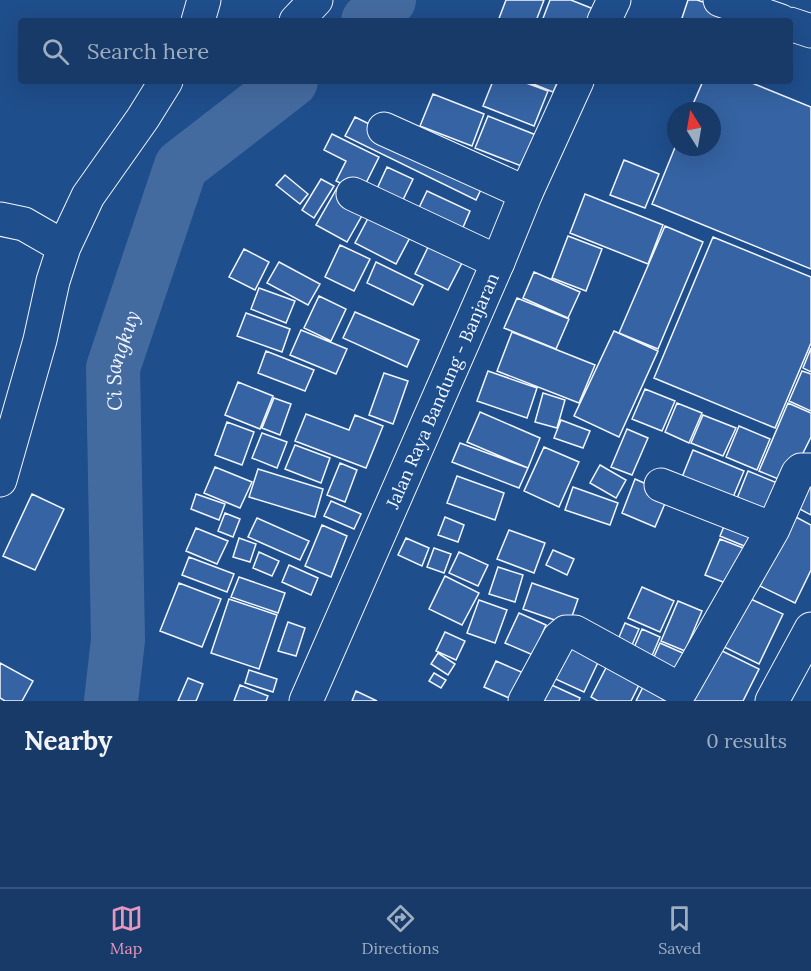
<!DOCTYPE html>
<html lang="en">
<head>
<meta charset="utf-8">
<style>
  body { margin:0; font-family:Lora,serif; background:#20416f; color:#f1f3f6 }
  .compass { position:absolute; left:667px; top:102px; width:54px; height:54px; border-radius:50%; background:#173a69; box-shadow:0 6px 24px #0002; rotate:349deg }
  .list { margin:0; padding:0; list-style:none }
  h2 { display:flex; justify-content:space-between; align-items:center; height:78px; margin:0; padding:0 24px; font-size:26px }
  h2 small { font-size:20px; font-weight:400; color:#9eadc0 }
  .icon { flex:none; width:33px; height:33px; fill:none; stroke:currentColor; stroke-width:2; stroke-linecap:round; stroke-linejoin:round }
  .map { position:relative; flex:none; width:811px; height:701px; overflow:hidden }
  .search { position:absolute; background:#173a69; box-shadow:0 6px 24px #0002; left:18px; right:18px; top:18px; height:66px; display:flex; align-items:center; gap:15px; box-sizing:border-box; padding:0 21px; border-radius:6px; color:#9eadc0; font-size:22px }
  .sheet { height:186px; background:#173a69 }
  nav { display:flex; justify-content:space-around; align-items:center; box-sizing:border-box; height:84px; border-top:2px solid #36547d; background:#173a69; font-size:16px; color:#9eadc0 }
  nav a { display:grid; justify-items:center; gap:3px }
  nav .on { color:#e797bd }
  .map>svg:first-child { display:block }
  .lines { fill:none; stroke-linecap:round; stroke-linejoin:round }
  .river { stroke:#446ba0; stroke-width:54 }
  .building { fill:#3563a3; stroke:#f2f6ff; stroke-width:1.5 }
  .minor-casing { stroke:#f2f6ff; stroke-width:35 }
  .major-casing { stroke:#f2f6ff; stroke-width:35 }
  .minor { stroke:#1f4e8c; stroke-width:33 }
  .major { stroke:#1f4e8c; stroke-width:33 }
  .labels { text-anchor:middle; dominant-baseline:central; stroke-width:4.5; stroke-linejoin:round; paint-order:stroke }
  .street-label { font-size:18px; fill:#f2f6ff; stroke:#1f4e8c }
  .water-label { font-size:20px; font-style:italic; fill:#f2f6ff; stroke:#1f4e8c }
</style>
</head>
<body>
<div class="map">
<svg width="811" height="701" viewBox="0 0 811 701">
  <rect width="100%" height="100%" fill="#1f4e8c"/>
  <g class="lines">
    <g class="river">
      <path d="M368,21l11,-9 10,-12"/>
      <path id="s1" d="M111,701l7,-61 -5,-272 68,-202 110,-85"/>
    </g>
  </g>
  <path class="building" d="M506,0h38l-8,21h-38z
    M550,0h21l25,10 -4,11h-50z
    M688,0h9l46,15 -2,6h-60z
    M493,81h28l27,10 -14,35 -51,-20z
    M526,81h32l-5,11z
    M703,81h44l64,26v162l-159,-65 24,-59v2h36v-36h-22z
    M433,94l51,20 -12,32 -52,-20z
    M488,116l48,19 -12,32 -49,-19z
    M355,117l130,64 -9,19 -131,-64z
    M332,134l47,23 -18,36 -25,-12 10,-20 -22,-11z
    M624,160l35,14 -14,34 -35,-13z
    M387,167l26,12 -13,27 -25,-13z
    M285,175l23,19 -8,10 -24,-19z
    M321,179l13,7 -20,32 -12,-8z
    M337,188l31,17 -21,37 -31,-17z
    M427,191l43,20 -9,21 -44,-20z
    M585,194l78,31 -15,39 -78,-31z
    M374,207l41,21 -19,36 -41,-21z
    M665,226l38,16 -45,107 -39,-16z
    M568,236l34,13 -16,42 -34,-13z
    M713,237l98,40v66l-36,85 -121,-50z
    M432,239l34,16 -18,35 -33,-16z
    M340,245l30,14 -16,32 -29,-14z
    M244,249l25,13 -14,28 -26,-13z
    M279,262l41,22 -12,21 -41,-22z
    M376,262l47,23 -10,20 -46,-22z
    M534,272l46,20 -12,26 -45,-20z
    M259,288l36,13 -9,22 -35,-14z
    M319,296l27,13 -15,32 -27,-13z
    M517,298l52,21 -13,30 -52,-21z
    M355,312l64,28 -12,27 -64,-29z
    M246,313l44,16 -8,23 -45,-16z
    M301,330l46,19 -11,25 -46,-19z
    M614,331l44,20 -39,86 -45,-21z
    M512,332l83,33 -16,38 -82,-32z
    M811,348v24l-8,-4z
    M266,351l48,19 -9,21 -47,-18z
    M488,371l49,17 -10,30 -50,-17z
    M802,371l9,3v37l-22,-10z
    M384,373l24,8 -15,43 -24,-9z
    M238,382l35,14 -13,33 -35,-14z
    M645,389l30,12 -13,30 -30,-12z
    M543,393l22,7 -8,28 -22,-6z
    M274,398l17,6 -11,31 -18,-7z
    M677,403l25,10 -13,30 -24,-11z
    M788,403l23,10v24l-23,46 -29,-12z
    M480,412l60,26 -12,30 -61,-26z
    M306,414l43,16 6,-15 28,11 -17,42 -71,-27z
    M703,415l33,13 -13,28 -32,-13z
    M561,420l29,11 -7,17 -29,-10z
    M227,422l27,10 -12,33 -27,-10z
    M739,426l31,13 -13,31 -31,-13z
    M627,429l21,9 -16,37 -21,-8z
    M262,433l25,9 -10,26 -25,-10z
    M460,443l68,25 -9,20 -67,-26z
    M295,445l35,13 -9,25 -36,-14z
    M544,447l35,15 -20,45 -35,-16z
    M693,450l51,21 -13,31 -51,-20z
    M340,463l17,7 -12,32 -18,-7z
    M600,465l26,15 -10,18 -26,-15z
    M215,467l37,15 -12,26 -36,-15z
    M258,469l65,20 -8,28 -66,-20z
    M748,471l39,16 -14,35 -39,-16z
    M457,476l47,17 -9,27 -48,-17z
    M811,478v37l-15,-8z
    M635,479l34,15 -14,33 -33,-14z
    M573,487l45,16 -8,22 -45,-15z
    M32,494l32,15 -29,61 -32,-14z
    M196,494l29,10 -6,16 -28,-11z
    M331,501l30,13 -7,15 -30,-13z
    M225,513l15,6 -7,18 -15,-6z
    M729,514l34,14 -9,22 -34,-14z
    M794,516l17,9v45l-16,33 -35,-17z
    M445,517l19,8 -6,17 -20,-7z
    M257,518l52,23 -9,19 -52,-23z
    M322,525l25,11 -16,41 -26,-11z
    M196,528l32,13 -11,23 -31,-13z
    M509,530l36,13 -11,30 -37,-14z
    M239,538l17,6 -6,18 -17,-5z
    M406,538l23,10 -7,18 -24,-11z
    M720,539l31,12 -15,36 -31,-12z
    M434,548l17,6 -7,19 -17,-6z
    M553,550l21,9 -7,16 -21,-10z
    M259,552l20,9 -7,15 -19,-8z
    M459,552l29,13 -10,21 -29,-13z
    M189,557l45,17 -7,18 -45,-17z
    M289,565l29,13 -7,17 -29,-13z
    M498,567l25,8 -8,27 -26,-8z
    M445,576l34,17 -17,32 -33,-16z
    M239,577l46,16 -7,20 -47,-16z
    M179,583l42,16 -19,48 -42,-16z
    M532,583l46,16 -9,26 -46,-16z
    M642,587l32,14 -14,31 -32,-14z
    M742,595l41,19 -24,50 -41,-20z
    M229,599l48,16 -18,54 -48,-16z
    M479,600l28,10 -12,33 -28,-10z
    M678,601l24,10 -17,40 -24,-10z
    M519,613l27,12 -13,30 -28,-12z
    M288,622l17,6 -9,28 -18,-5z
    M625,623l14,6 -11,25 -14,-5z
    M642,629l18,8 -12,28 -18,-8z
    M445,632l20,9 -9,19 -20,-9z
    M568,639l34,15 -18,38 -33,-15z
    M660,643l25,11 -10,23 -25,-11z
    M714,647l45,22 -16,32h-55z
    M438,653l17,11 -7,11 -17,-11z
    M610,660l33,17 -12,24h-33l-7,-4z
    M496,661l32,14 -12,26 -32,-14z
    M0,663l33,18 -11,20h-17l-5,-3z
    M249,670l28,9 -4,13 -28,-9z
    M434,673l12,7 -5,8 -12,-7z
    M188,678l15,6 -7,17h-18z
    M543,681l37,17 -1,3h-45z
    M645,683l23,18h-32z
    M240,685l28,11 -2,5h-32z
    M356,691l21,10h-25z"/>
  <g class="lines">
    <g class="minor-casing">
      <path id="minor" d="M720,0l61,21
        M198,21l6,-21
        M296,21l20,-21
        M790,24l21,7
        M384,129l142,64
        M353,194l145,68
        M0,219l24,5 40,23
        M0,480l40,-140 13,-59 11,-34 24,-51 55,-78 23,-37
        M661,485l112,44
        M525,701l34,-63 7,-6h9l106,58 92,-161 25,-56 3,-3h10
        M772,701l39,-72"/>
    </g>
    <g class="major-casing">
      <g id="major">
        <path d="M604,21l10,-21"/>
        <path id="s2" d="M306,701l192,-439 28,-69 51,-112"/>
      </g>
    </g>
    <use href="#minor" class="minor"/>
    <use href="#major" class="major"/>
  </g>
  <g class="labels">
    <g class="street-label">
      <text stroke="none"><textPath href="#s2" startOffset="339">Jalan Raya Bandung - Banjaran</textPath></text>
    </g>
    <g class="water-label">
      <text stroke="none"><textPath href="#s1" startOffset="342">Ci Sangkuy</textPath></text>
    </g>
  </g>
</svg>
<svg class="compass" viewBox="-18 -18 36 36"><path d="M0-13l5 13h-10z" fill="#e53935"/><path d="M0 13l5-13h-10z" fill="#9eadc0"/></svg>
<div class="search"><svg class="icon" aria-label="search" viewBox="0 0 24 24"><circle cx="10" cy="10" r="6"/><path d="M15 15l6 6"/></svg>Search here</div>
</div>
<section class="sheet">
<h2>Nearby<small>0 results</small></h2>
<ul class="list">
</ul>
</section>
<nav>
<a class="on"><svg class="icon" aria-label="map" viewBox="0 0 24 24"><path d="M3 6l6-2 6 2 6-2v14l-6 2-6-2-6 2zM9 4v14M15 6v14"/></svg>Map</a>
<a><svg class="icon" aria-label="directions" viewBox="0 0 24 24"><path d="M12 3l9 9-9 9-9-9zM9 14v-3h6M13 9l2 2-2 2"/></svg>Directions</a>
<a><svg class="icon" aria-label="saved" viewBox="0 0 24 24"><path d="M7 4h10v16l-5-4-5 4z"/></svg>Saved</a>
</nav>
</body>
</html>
